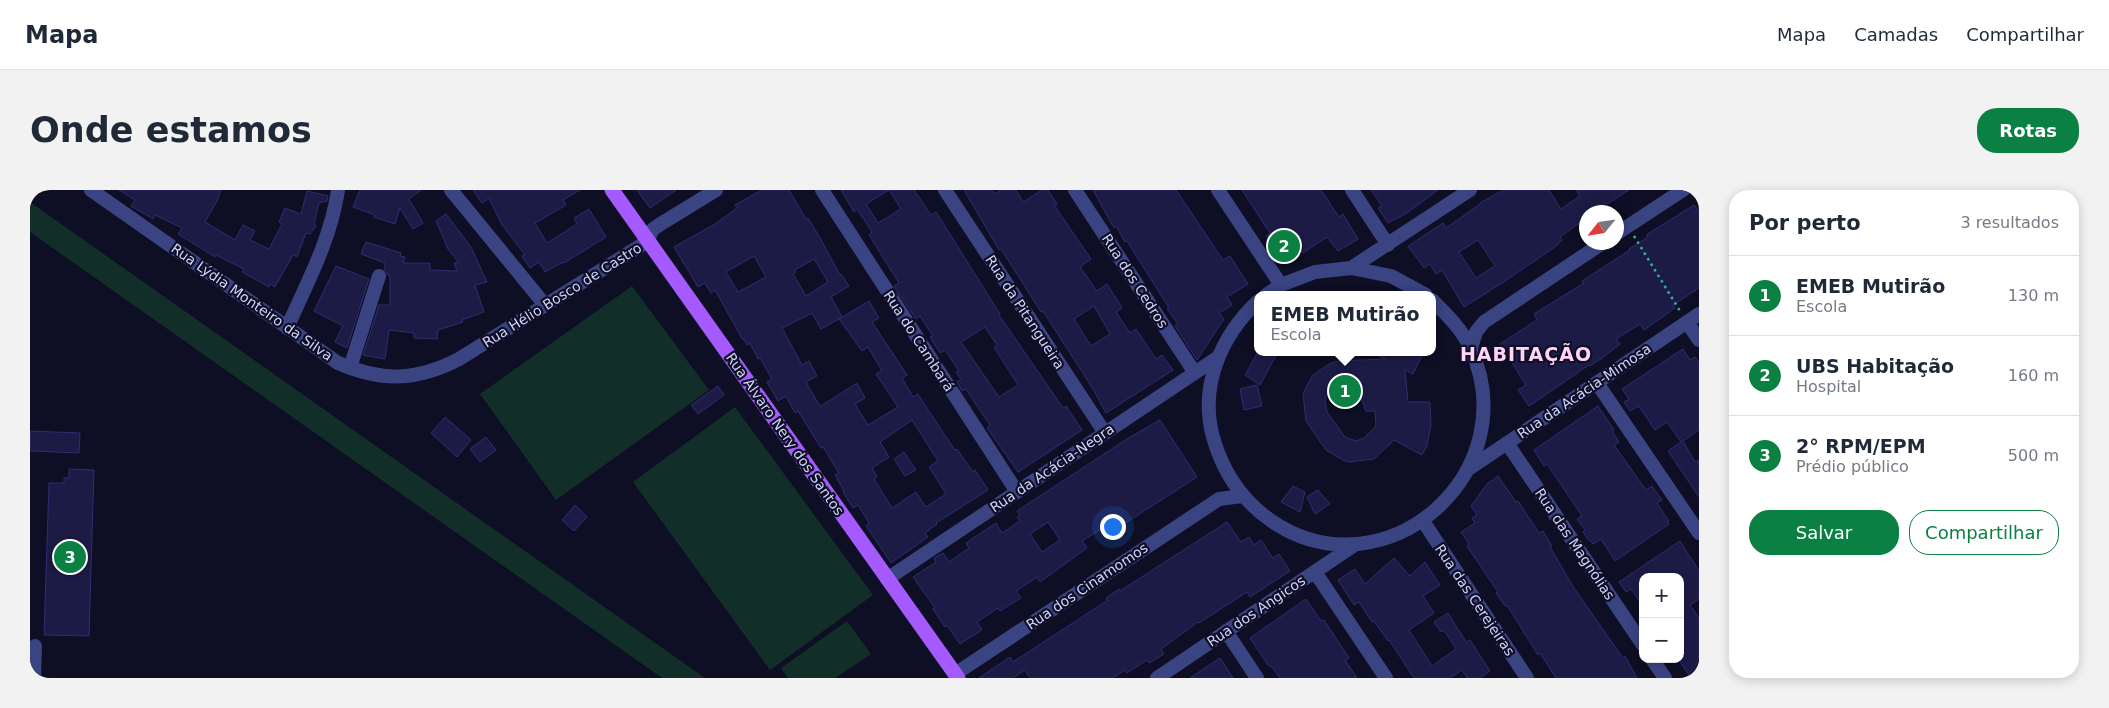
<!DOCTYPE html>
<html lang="pt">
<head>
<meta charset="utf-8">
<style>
  body { margin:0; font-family:"DejaVu Sans",sans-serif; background:#f2f2f3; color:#1f2937 }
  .controls { position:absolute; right:15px; bottom:15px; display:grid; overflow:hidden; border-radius:10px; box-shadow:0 2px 12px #0003 }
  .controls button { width:45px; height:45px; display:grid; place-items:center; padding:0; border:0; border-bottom:1px solid #e0e1e3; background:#fff; color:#1f2937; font:25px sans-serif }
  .compass { position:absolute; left:1549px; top:15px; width:45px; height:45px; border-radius:50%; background:#fff; box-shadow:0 2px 12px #0003; rotate:240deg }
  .you { position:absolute; left:1082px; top:336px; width:18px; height:18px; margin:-12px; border:4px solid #fff; border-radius:50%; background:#1a73e8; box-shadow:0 0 0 8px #1a73e833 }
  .badge { display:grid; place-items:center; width:32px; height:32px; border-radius:50%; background:#0b8043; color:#fff; font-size:16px; font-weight:700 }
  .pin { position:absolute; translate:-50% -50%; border:2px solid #fff; box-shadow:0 1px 5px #0006 }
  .popup { position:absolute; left:1224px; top:101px; width:182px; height:65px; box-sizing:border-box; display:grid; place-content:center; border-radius:10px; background:#fff; filter:drop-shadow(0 1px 4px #0005); font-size:16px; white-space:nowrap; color:#747a83 }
  .popup b { font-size:19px; color:#1f2937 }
  .popup::after { content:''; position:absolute; left:50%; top:100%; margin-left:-10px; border:10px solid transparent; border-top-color:#fff }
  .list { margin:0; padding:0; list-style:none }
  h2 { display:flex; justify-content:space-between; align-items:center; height:65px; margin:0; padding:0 20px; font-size:21px }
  h2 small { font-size:16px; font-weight:400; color:#747a83 }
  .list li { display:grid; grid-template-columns:32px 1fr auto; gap:15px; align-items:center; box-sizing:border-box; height:80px; padding:0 20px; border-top:1px solid #e0e1e3 }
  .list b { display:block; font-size:19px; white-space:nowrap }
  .list p { margin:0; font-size:16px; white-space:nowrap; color:#747a83 }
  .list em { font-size:16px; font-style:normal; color:#747a83 }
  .actions { display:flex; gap:10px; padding:15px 20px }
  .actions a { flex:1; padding:11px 0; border:1px solid #0b8043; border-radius:20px; text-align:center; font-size:18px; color:#0b8043 }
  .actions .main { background:#0b8043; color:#fff }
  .map { position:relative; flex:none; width:1669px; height:488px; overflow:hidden; border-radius:20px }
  header { display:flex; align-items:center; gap:30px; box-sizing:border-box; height:70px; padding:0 25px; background:#fff; border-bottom:1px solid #e0e1e3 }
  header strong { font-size:24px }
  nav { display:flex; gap:28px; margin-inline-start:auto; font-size:18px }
  .intro { display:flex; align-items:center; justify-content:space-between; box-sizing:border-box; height:120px; padding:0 30px }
  h1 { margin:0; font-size:35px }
  .button { padding:12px 22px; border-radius:20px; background:#0b8043; color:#fff; font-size:18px; font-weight:700 }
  main { display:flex; gap:30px; padding:0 30px }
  aside { flex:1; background:#fff; border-radius:20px; box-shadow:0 2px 12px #0003 }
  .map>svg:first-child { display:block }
  .garden { fill:#122e28 }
  .building { fill:#1c1b45; stroke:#2f2d70; fill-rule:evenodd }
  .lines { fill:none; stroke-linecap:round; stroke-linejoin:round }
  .path { stroke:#30b496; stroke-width:2.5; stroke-dasharray:2.5 4; stroke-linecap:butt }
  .minor { stroke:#3a4482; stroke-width:14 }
  .major { stroke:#a45afd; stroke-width:15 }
  .labels { text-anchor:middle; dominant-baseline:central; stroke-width:4.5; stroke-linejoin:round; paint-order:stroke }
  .street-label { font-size:14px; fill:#d2d4ff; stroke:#0e0e24 }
  .district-label { font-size:19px; font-weight:bold; letter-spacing:1px; fill:#ffd4f6; stroke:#0e0e24 }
</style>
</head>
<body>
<header>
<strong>Mapa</strong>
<nav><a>Mapa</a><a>Camadas</a><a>Compartilhar</a></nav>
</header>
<div class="intro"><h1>Onde estamos</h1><a class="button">Rotas</a></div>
<main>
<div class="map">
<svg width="1669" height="488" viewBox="0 0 1669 488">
  <rect width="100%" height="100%" fill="#0e0e24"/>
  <path class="garden" d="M0,12l675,476h-43l-632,-446z
    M602,96l77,104 -153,110 -76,-106z
    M705,217l138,188 -103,75 -137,-188z
    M817,431l24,33 -36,24h-47l-7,-10z"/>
  <path class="building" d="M89,0h102l-4,11 -12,21 30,18 8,-15 12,6 -5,9 19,9 13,-25 -3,-2 6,-14 16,6 6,-23 21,5 -1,5 -8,2 -5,21 2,2 -6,8 -4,-1 -9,24 -4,-2 -18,32 -5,-3 -1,3 -27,-15 2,-3 -28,-14 -1,2 -37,-23 4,-6 -27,-13 -2,4 -22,-13 4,-6z
    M330,0h61l-12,9 14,24 -10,6 -13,-21 -5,16 -21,-7 1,-2 -22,-8z
    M443,0h107l-17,10 3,5 -31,18 12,20 30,-19 -3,-6 15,-9 17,28 -42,26 -1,-1 -18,10 -6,-10 -9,6 -8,-12 3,-1 -23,-30 -13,-27 -7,5z
    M607,0h39l-26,18z
    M732,0h27l17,29 2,-1 11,18 21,39 1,-1 8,12 -18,11 11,20 -21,12 -9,-16 -30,15 20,37 7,-4 8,15 -11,6 12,21 3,3 36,-23 8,15 -10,6 13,21 30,-18 -22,-33 6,-3 -14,-24 -6,4 -23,-32 30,-18 10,17 -7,4 35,53 -5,3 11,19 5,-3 26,40 11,16 2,-1 16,23 2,-2 13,20 -52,33 1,1 -12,9 3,4 -37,26 -25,-37 3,-3 -11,-18 -5,3 -10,-16 1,-1 -9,-16 4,-2 -16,-26 -2,1 -23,-37 -3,2 -9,-17 -8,5 -11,-19 5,-3 -12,-21 -2,1 -8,-16 -3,2 -3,-6 -1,1 -28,-50 -4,3 -6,-10 -7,4 -24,-40 41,-23 22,-16 -2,-3zM724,66l12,21 -28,15 -12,-20zM784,69l14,23 -22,14 -13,-22 3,-2 -1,-2zM882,230l26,41 -9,6 17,27 -20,13 -10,-15 -24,16 -18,-29 3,-2 -5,-9 17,-11 -9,-15z
    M811,0h73l17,25 5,-3 64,102 -1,1 64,93 3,-2 16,24 -64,42 -31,-44 3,-3 -15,-22 -9,-14 -4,2 -5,-9 4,-3 -5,-7 3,-1 -14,-21 -5,3 -10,-16 3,-1 -13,-20 -4,3 -22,-33 5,-3 -30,-48 3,-3 -15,-23 -3,3zM859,0l12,19 -23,14 -12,-19zM955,137l12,18 -3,2 24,38 -19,12 -38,-55z
    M934,0h28l2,4 7,-4h15l7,12 19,-12h6l9,14 -3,1 37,54 -11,8 17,24 10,-7 15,24 -6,4 14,21 6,-4 20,30 6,-4 11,15 -67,43 -13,-24 -50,-78 -2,1 -40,-63 -2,1zM1064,116l16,28 -19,12 -17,-27z
    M1063,0h83l47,70 7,-4 18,28 -21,13 5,8 -13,8 5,6 -27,41 -22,-34 3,-2 -11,-15 2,-1 -42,-67 -2,1 -9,-16 -2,2z
    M1212,0h79l18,27 4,-3 15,25 -20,12 -11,-14 -24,16 -2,-2 -18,11 -17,-26 4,-3z
    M1341,0h67l-31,23 -19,10 -10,-15 4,-2z
    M1473,0h46l12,19 19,-13 -4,-6h53l-22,14 -1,-1 -14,9h-6l-2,8 -24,17 2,3 -7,7 -50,34 -41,26 -22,-37 -6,4 -6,-10 -6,4 -16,-22 35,-23 3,5 34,-24v-1zM1448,50l17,26 -19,12 -17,-26z
    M1664,15l5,6v77l-26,17 2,3 -31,22 -4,-6 -24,15 4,5 -15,12 -15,10 -1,-1 -60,41 -11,-16 8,-5 -26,-41 37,-24 -3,-6 50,-31 -2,-2 48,-31 -1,-1 19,-12 -2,-2z
    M416,24l25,33 16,35 -12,3 9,27 -22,8 1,2 -25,8 -1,9 -23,-1v-5l-25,-3 -4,29 -22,-4 16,-50h11v-30h-2l-4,-6 1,-6 -24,-9 5,-12 35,11 -1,3 5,1 -2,6h27v7l27,1 -3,-8h5l-11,-14 -12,-28z
    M306,76l33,13 -22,69 -12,-6 8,-16 -29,-15z
    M1653,159l7,11 5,-3 4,6v67l-16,11 12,21 4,-2v37l-31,-46 13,-9 -14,-20 -12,8 -16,-24 -9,5 -6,-9 5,-3 -7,-10z
    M1228,162h20l-18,33 -15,-10z
    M1342,162h52l-11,22 -8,-4 3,32h22l1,23 -4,21 -5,9 -28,-15 -20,19 -25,3 -6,-2 -17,-10 -20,-29 -3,-27 9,-18 17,-12 9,-3 47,-2zM1311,193h7l14,6 -5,8 5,4 4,10h9l1,15 -12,12 -8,3 -11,-4 -18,-25 -2,-12 4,-9z
    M1227,195l5,21 -18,4 -4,-21z
    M688,196l6,9 -26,19 -7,-9z
    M1568,216l16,24 -2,1 7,11 -5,3 32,45 6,-4 10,14 -5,3 12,18 -2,1 2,2 -54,37 -14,-22 -8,5 -3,-4 -1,1 -6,-9 2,-2 -8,-11 5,-3 -35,-52 -3,2 -10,-16z
    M415,227l26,23 -14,17 -26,-24z
    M1130,230l37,57 -87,56 -4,-7 -24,15 5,7 -47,34 -3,-5 -21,14 5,7 -21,13 -2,-3 -21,14 5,8 -22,14 -13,-19 -2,2 -12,-18 2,-1 -22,-31 23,-15 -2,-4 9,-5 6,9 20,-14 -3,-5 30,-20 6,10 18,-12 -3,-4 3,-2 -3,-4 110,-72zM1018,332l12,18 -18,12 -12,-18z
    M0,241l50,2 -1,20 -49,-2z
    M456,247l10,13 -16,12 -10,-13z
    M874,262l12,18 -11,6 -11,-17z
    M39,279l25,1 -5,166 -45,-1 5,-152h15v-5h5z
    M1468,286l18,26 2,-1 21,32 4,-2 9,15 -2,1 24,41 46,66 3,4 2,-2 12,22h-81l-16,-25 -2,2 -31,-50 -2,1 -9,-13 2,-1 -31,-46 2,-2 -8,-12 14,-9 -3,-5 5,-3 -6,-9 16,-22z
    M1263,296l12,6 -5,20 -19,-10z
    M1288,300l12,14 -15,10 -8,-17z
    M545,315l12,12 -13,14 -12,-11z
    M1197,332l14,20 8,-5 5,8 7,-5 12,18 6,-4 11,17 -40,26 -3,-5 -48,31 -1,-1 -37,27 3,5 -15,9 -2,-3 -20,13 -2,-3 -12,8h-83l-5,-8 -12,8h-34l31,-21 3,5 95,-62 -2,-2 13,-9 1,2z
    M1650,351l19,30v28l-9,6 9,13v56l-5,4h-3l-11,-16v-85h-37v29l-12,-17 -5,3 -7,-10z
    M1364,368l16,18 15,-14 15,23 -17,11 11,17 -25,17 23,36 24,-17 -12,-19 -3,2 -7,-10 14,-9 18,29 4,-2 20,31 -10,7h-13l-5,-8 -12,8h-36l-25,-38 -1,1 -14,-20 -2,1 -13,-20 -5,3 -16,-25 17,-11 10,15z
    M1276,409l15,22 3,-1 25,38 -4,2 12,18h-77l-7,-10 -5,-3 -18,-27z
    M1190,468l13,20h-43z"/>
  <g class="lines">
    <path class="path" d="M1604,46l46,75"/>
    <path class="minor" d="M61,0l247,173c44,19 79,18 121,-4l189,-118 4,-11 7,-5 57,-35
      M421,0l94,115
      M792,0l195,302
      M915,0l160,243
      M1045,0l120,183
      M1188,0l63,95
      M1322,0l36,55
      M1586,44l67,-44
      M1321,78l119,-78
      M1236,105l15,-10 34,-13 36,-4 40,8 35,19
      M1228,111c-37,35 -59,85 -45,136 10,36 29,64 60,85 114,75 255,-51 197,-175 -9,-19 -23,-32 -38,-47
      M1657,132l12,18
      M257,138c20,-45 44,-89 51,-138
      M1441,158l5,-16 8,-10 120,-80
      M320,178l29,-92
      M1567,193l102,150
      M1477,253l136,202
      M1440,278l229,-154
      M1393,331l104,157
      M1285,382l71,106
      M857,389l330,-221
      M1196,441l31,47
      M1622,469l13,19
      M925,484l264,-175 23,-3
      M4,488l1,-32
      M1127,488l199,-134"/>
    <path class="major" d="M582,0l346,488"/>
  </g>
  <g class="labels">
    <g class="street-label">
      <text transform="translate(1105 91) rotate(57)">Rua dos Cedros</text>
      <text transform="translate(532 105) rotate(-32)">Rua Hélio Bosco de Castro</text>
      <text transform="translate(222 112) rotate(35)">Rua Lýdia Monteiro da Silva</text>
      <text transform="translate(995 122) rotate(57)">Rua da Pitangueira</text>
      <text transform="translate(889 151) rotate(57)">Rua do Cambará</text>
      <text transform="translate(1554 201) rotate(-34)">Rua da Acácia-Mimosa</text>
      <text transform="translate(755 244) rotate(55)">Rua Álvaro Nery dos Santos</text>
      <text transform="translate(1022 278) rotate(-34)">Rua da Acácia-Negra</text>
      <text transform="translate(1545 354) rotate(56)">Rua das Magnólias</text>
      <text transform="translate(1057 396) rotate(-34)">Rua dos Cinamomos</text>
      <text transform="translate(1445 410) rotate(56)">Rua das Cerejeiras</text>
      <text transform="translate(1226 421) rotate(-34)">Rua dos Angicos</text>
    </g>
    <g class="district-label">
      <text x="1496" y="164">HABITAÇÃO</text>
    </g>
  </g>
</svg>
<div class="controls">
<button>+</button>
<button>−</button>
</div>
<svg class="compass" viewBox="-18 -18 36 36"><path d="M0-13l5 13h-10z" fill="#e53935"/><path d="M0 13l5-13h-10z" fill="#747a83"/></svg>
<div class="you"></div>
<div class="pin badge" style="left:1315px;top:201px">1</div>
<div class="popup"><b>EMEB Mutirão</b>Escola</div>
<div class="pin badge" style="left:1254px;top:56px">2</div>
<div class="pin badge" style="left:40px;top:367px">3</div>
</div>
<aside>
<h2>Por perto<small>3 resultados</small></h2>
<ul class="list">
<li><span class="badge">1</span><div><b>EMEB Mutirão</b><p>Escola</p></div><em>130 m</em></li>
<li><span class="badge">2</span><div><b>UBS Habitação</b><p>Hospital</p></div><em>160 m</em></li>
<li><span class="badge">3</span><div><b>2° RPM/EPM</b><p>Prédio público</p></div><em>500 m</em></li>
</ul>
<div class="actions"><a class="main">Salvar</a><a>Compartilhar</a></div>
</aside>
</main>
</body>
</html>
